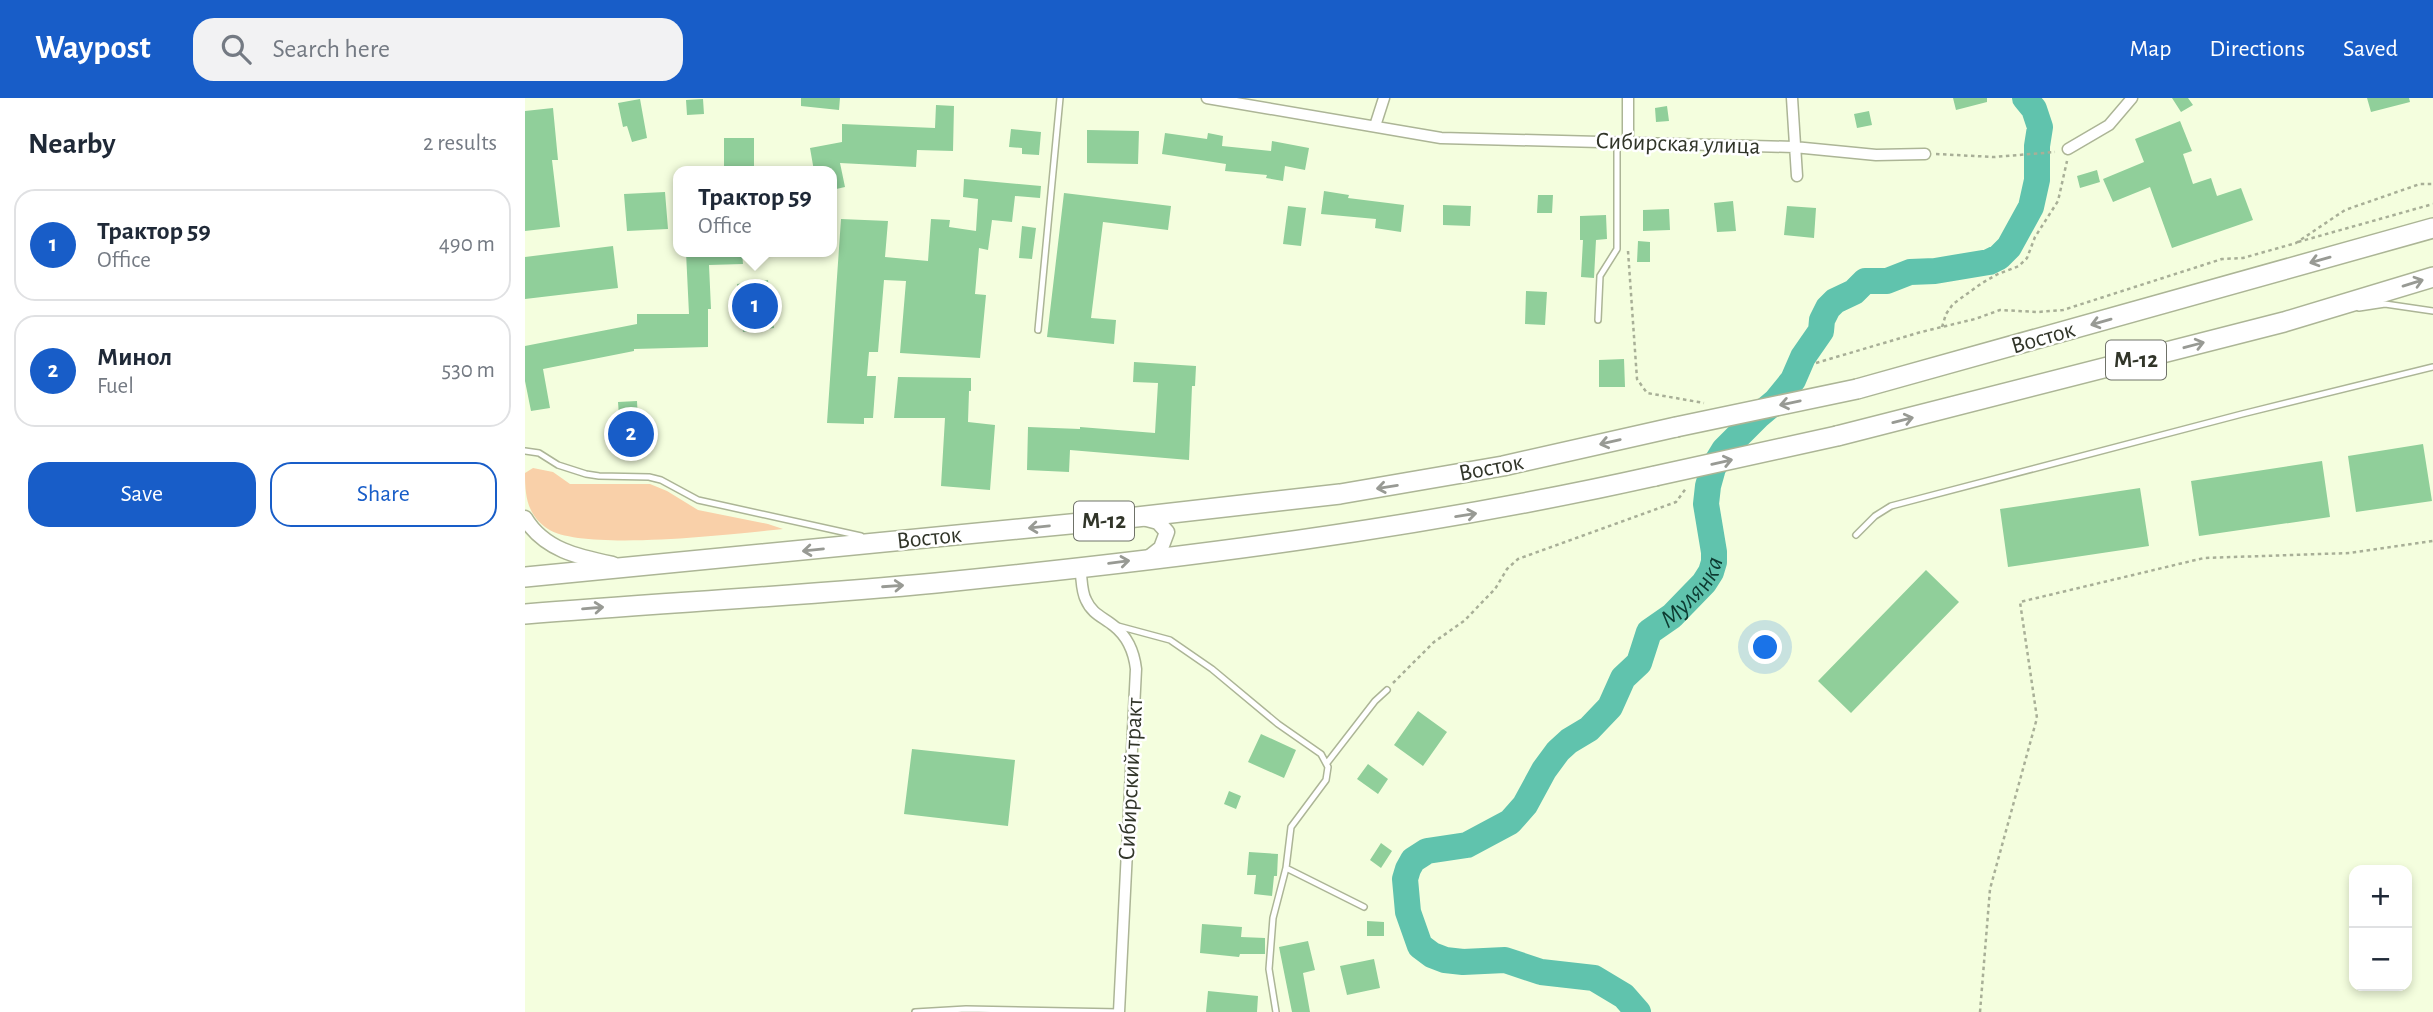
<!DOCTYPE html>
<html lang="en">
<head>
<meta charset="utf-8">
<style>
  body { margin:0; font-family:"Alegreya Sans",sans-serif; background:#f2f2f3; color:#1f2937 }
  .controls { position:absolute; right:21px; bottom:21px; display:grid; overflow:hidden; border-radius:14px; box-shadow:0 4px 10px #0003 }
  .controls button { width:63px; height:63px; display:grid; place-items:center; padding:0; border:0; border-bottom:2px solid #e0e1e3; background:#fff; color:#1f2937; font:35px sans-serif }
  .you { position:absolute; left:1241px; top:550px; width:24px; height:24px; margin:-18px; border:5px solid #fff; border-radius:50%; background:#1a73e8; box-shadow:0 0 0 10px #1a73e833 }
  .badge { display:grid; place-items:center; width:46px; height:46px; border-radius:50%; background:#185dc8; color:#fff; font-size:23px; font-weight:700 }
  .pin { position:absolute; translate:-50% -50%; border:4px solid #fff; box-shadow:0 2px 7px #0006 }
  .popup { position:absolute; left:148px; top:68px; width:164px; height:91px; box-sizing:border-box; display:grid; place-content:center; border-radius:14px; background:#fff; filter:drop-shadow(0 2px 5px #0005); font-size:23px; white-space:nowrap; color:#747a83 }
  .popup b { font-size:26px; color:#1f2937 }
  .popup::after { content:''; position:absolute; left:50%; top:100%; margin-left:-14px; border:14px solid transparent; border-top-color:#fff }
  .list { margin:0; padding:0; list-style:none }
  h2 { display:flex; justify-content:space-between; align-items:center; height:91px; margin:0; padding:0 28px; font-size:30px }
  h2 small { font-size:23px; font-weight:400; color:#747a83 }
  .list li { display:grid; grid-template-columns:46px 1fr auto; gap:21px; align-items:center; box-sizing:border-box; height:112px; margin:0 14px 14px; padding:0 14px; border:2px solid #e0e1e3; border-radius:21px }
  .list b { display:block; font-size:26px; white-space:nowrap }
  .list p { margin:0; font-size:23px; white-space:nowrap; color:#747a83 }
  .list em { font-size:23px; font-style:normal; color:#747a83 }
  .actions { display:flex; gap:14px; padding:21px 28px }
  .actions a { flex:1; padding:16px 0; border:2px solid #185dc8; border-radius:21px; text-align:center; font-size:24px; color:#185dc8 }
  .actions .main { background:#185dc8; color:#fff }
  .icon { flex:none; width:38px; height:38px; fill:none; stroke:currentColor; stroke-width:2; stroke-linecap:round; stroke-linejoin:round }
  .map { position:relative; flex:none; width:1908px; height:914px; overflow:hidden }
  header { display:flex; align-items:center; gap:42px; box-sizing:border-box; height:98px; padding:0 35px; background:#185dc8; color:#fff }
  header strong { font-size:33px }
  nav { display:flex; gap:38px; margin-inline-start:auto; font-size:24px }
  .search { width:490px; height:63px; background:#f2f2f3; display:flex; align-items:center; gap:18px; box-sizing:border-box; padding:0 24px; border-radius:21px; color:#747a83; font-size:26px }
  main { display:flex }
  aside { flex:1; background:#fff }
  .map>svg:first-child { display:block }
  .green { fill:#f9d0a9 }
  .lines { fill:none; stroke-linecap:round; stroke-linejoin:round }
  .river { stroke:#60c3ad; stroke-width:26 }
  .building { fill:#90cf9a }
  .service-casing { stroke:#acb596; stroke-width:8 }
  .minor-casing { stroke:#acb596; stroke-width:13 }
  .tertiary-casing { stroke:#acb596; stroke-width:17 }
  .trunk-casing { stroke:#acb596; stroke-width:22 }
  .path { stroke:#a8af97; stroke-width:2.5; stroke-dasharray:3.5 3.5; stroke-linecap:butt }
  .service { stroke:#fff; stroke-width:5 }
  .minor { stroke:#fff; stroke-width:10 }
  .tertiary { stroke:#fff; stroke-width:14 }
  .trunk { stroke:#fff; stroke-width:19 }
  .trunk-bridge-casing { stroke:#acb596; stroke-width:22; stroke-linecap:butt }
  .trunk-bridge { stroke:#fff; stroke-width:19 }
  .oneway { stroke:#989a94 }
  .labels { text-anchor:middle; dominant-baseline:central; stroke-width:5; stroke-linejoin:round; paint-order:stroke }
  .shield { fill:#fff; stroke:#6f7269; stroke-width:2 }
  .shield-label { font-size:23px; font-weight:bold; fill:#313529 }
  .street-label { font-size:24px; fill:#313529; stroke:#fff }
  .water-label { font-size:26px; font-style:italic; fill:#0c3a31; stroke:#fff }
</style>
</head>
<body>
<header>
<strong>Waypost</strong>
<div class="search"><svg class="icon" aria-label="search" viewBox="0 0 24 24"><circle cx="10" cy="10" r="6"/><path d="M15 15l6 6"/></svg>Search here</div>
<nav><a>Map</a><a>Directions</a><a>Saved</a></nav>
</header>
<main>
<aside>
<h2>Nearby<small>2 results</small></h2>
<ul class="list">
<li><span class="badge">1</span><div><b>Трактор 59</b><p>Office</p></div><em>490 m</em></li>
<li><span class="badge">2</span><div><b>Минол</b><p>Fuel</p></div><em>530 m</em></li>
</ul>
<div class="actions"><a class="main">Save</a><a>Share</a></div>
</aside>
<div class="map">
<svg width="1908" height="914" viewBox="0 0 1908 914">
  <rect width="100%" height="100%" fill="#f4fede"/>
  <path class="green" d="M8,370l20,4 17,12h80l17,7 31,19 70,14 15,5c-47,5 -200,23 -235,0 -21,-14 -23,-33 -23,-56z"/>
  <g class="lines">
    <path class="river" id="s1" d="M1113,914l-14,-16 -30,-18 -53,-6 -36,-12 -42,2 -18,-2 -13,-5 -12,-9 -12,-34 -3,-33 3,-10 5,-9 14,-9 40,-6 43,-23 15,-17 19,-35 14,-19 11,-10 20,-12 21,-22 13,-29 16,-15 10,-31 23,-16 32,-33 7,-11 3,-10v-10l-8,-48 2,-18 5,-18 11,-18 34,-34 18,-15 17,-21 10,-23 18,-26 1,-11 6,-12 7,-7 19,-9 11,-11h22l23,-9 25,-1 54,-9 10,-5 10,-10 22,-40 6,-27v-34l3,-19 -6,-18 -9,-11"/>
  </g>
  <path class="building" d="M276,0h39l-1,12 -38,-4z
    M1428,0h34v4l-31,8z
    M1647,0h16l5,7 -12,7z
    M1842,0h42l1,4 -39,10z
    M115,1l7,39 -15,4 -5,-16 -4,1 -5,-24z
    M178,1l1,15 -17,1 -1,-15z
    M411,7l18,1 -1,45 -36,-1 -1,17 -76,-4 5,24 -13,3v-19h-18l-4,-23 32,-6v-18l93,4z
    M1142,8l2,15 -13,1 -1,-14z
    M28,10l5,52h-6l8,67 -35,4v-120z
    M1344,13l3,14 -15,3 -3,-14z
    M1655,23l12,30 -9,3 10,30 18,-6 6,18 24,-8 12,32 -81,28 -22,-61 -37,15 -10,-23 41,-17 -9,-23z
    M486,31l30,3 -2,23 -17,-1v-6l-13,-1z
    M562,32l52,1 -1,33 -51,-1z
    M640,35l42,6 1,-6 15,3 -1,10 49,5 1,-10 37,7 -4,22 -20,-4 -2,15 -17,-3 1,-3 -42,-4 1,-7 -64,-10z
    M199,40h30v33h-30z
    M1572,72l3,12 -20,6 -3,-12z
    M439,81l77,7 -1,12 -25,-2 -3,26 -20,-2 -4,30 -9,-2 -4,46 11,1 -6,63 -80,-5 6,-72 -22,-1 -6,72h-9l-2,24h9l-3,42h-9v6l-37,-1 14,-204 47,2 -3,36 43,4 3,-42 19,1 -1,7 27,4 2,-32 -15,-2z
    M799,93l25,4 -1,3 56,7 -3,27 -26,-4 1,-9 -55,-5z
    M140,94l3,37 -41,2 -3,-37z
    M539,95l107,13 -3,24 -65,-8 -12,96 25,2 -2,24 -67,-7z
    M1013,97h15l-1,18h-15z
    M1208,103l3,30 -19,1 -3,-29z
    M918,107l28,1 -1,20 -27,-1z
    M763,108l18,2 -5,38 -18,-2z
    M1262,108l29,2 -2,30 -30,-3z
    M1144,111l1,21 -27,1v-21z
    M1081,117l1,24 -11,1 -2,38 -13,-1 2,-37h-3v-24z
    M497,128l14,2 -4,31 -13,-1z
    M1113,143l12,1v20h-13z
    M88,148l5,42 -93,11v-42z
    M161,154h56l1,12 -34,1 2,44h-3v38l-74,2v2l-91,18 7,39 -19,3 -6,-30v-35l112,-22v-10h52z
    M243,182l6,48 -31,4 -6,-48z
    M1001,193l21,1 -2,33 -20,-1z
    M1099,261l1,28h-26v-27z
    M609,264l62,4 -1,20h-3l-3,74 -119,-10 -1,22 -42,-2 1,-43 52,2v-2l75,6 3,-50 -25,-1z
    M373,279l73,1v13h-2l-1,31 27,3 -5,65 -49,-4 4,-68h-51z
    M112,303l2,41 -18,1 -3,-41z
    M1898,346l9,57 -76,11 -8,-56z
    M1797,363l8,56 -131,19 -8,-55z
    M1615,390l9,58 -141,21 -8,-58z
    M1401,472l33,32 -108,111 -33,-32z
    M893,613l29,21 -24,34 -29,-21z
    M736,636l35,16 -12,28 -36,-16z
    M387,651l103,11 -7,66 -104,-12z
    M843,666l20,15 -10,15 -21,-15z
    M704,693l12,5 -5,13 -12,-5z
    M856,745l11,8 -11,17 -11,-8z
    M724,754l29,2 -1,22h-3l-2,20 -18,-2 2,-19h-9z
    M842,823l17,1v14h-17z
    M677,826l40,3 -1,10 24,1v16h-25l-1,3 -39,-4z
    M783,843l7,29 -12,3 7,39h-18l-13,-65z
    M849,861l6,29 -33,7 -7,-29z
    M683,893l50,5 -1,16h-51z"/>
  <g class="lines">
    <g class="service-casing">
      <path id="service" d="M1834,210l26,-4 48,7
        M1073,222l2,-44 17,-27v-107
        M513,232l22,-232
        M0,353l14,2 19,12 28,9 13,2 50,1 12,3 37,20 163,36
        M1331,437l19,-19 16,-10 351,-92 191,-47
        M593,528l52,14 42,29 66,55 43,30 7,13 -2,13 -35,47 -5,41 -13,50 -4,51 7,43
        M802,665l48,-62 12,-11
        M761,770l78,39
        M390,914l51,-3 153,3"/>
    </g>
    <g class="minor-casing">
      <path id="minor" d="M682,0l234,40 353,9 82,8 49,-1
        M1267,0l5,78
        M850,28l9,-28
        M1103,44v-44
        M1543,51l41,-24 23,-27
        M555,469c2,10 1,24 6,33 6,14 17,17 28,26 14,11 20,26 22,43l-17,343"/>
    </g>
    <g class="tertiary-casing">
      <path id="tertiary" d="M0,420c19,32 54,39 88,46
        M618,420l15,4 9,10 -6,16 -14,11"/>
    </g>
    <g class="trunk-casing">
      <path id="trunk" d="M1332,291l576,-161
        M1312,338l447,-114 149,-45
        M0,479l576,-56 239,-27 163,-28 173,-39
        M0,516c137,-11 274,-18 411,-31 241,-24 482,-54 719,-107"/>
    </g>
    <path class="path" d="M1411,56l58,3 61,-5
      M1773,144l135,-38
      M1103,153l9,128 10,14 57,10
      M1417,229l4,-13 7,-10 29,-21 16,-9 21,-8 8,-8 8,-21 23,-36 9,-40
      M1291,265l105,-31 54,-13 25,-9 38,2 25,-2 159,-51 21,-1 53,-15 49,-33 75,-26h13
      M868,585l41,-41 30,-21 31,-32 12,-20 11,-10 158,-57 11,-15
      M1455,914l10,-123 47,-171 -17,-116 184,-44 146,-5 83,-12"/>
    <use href="#service" class="service"/>
    <use href="#minor" class="minor"/>
    <use href="#tertiary" class="tertiary"/>
    <use href="#trunk" class="trunk"/>
    <g class="trunk-bridge-casing">
      <path id="trunk-bridge" d="M1151,329l181,-38
        M1130,378l182,-40"/>
    </g>
    <use href="#trunk-bridge" class="trunk-bridge"/>
  </g>
  <defs><path id="oneway-shaft" d="M-6 0H5M1.5-3L5.5 0L1.5 3" fill="none" stroke-width="1.6" stroke-linecap="round" stroke-linejoin="round" transform="scale(1.75)"/></defs>
  <g class="oneway">
    <use href="#oneway-shaft" transform="translate(1795 162) rotate(164)"/>
    <use href="#oneway-shaft" transform="translate(1888 185) rotate(-17)"/>
    <use href="#oneway-shaft" transform="translate(1576 224) rotate(164)"/>
    <use href="#oneway-shaft" transform="translate(1669 247) rotate(-15)"/>
    <use href="#oneway-shaft" transform="translate(1265 305) rotate(168)"/>
    <use href="#oneway-shaft" transform="translate(1378 322) rotate(-14)"/>
    <use href="#oneway-shaft" transform="translate(1085 344) rotate(167)"/>
    <use href="#oneway-shaft" transform="translate(1197 364) rotate(-13)"/>
    <use href="#oneway-shaft" transform="translate(862 389) rotate(171)"/>
    <use href="#oneway-shaft" transform="translate(941 417) rotate(-9)"/>
    <use href="#oneway-shaft" transform="translate(514 429) rotate(174)"/>
    <use href="#oneway-shaft" transform="translate(288 452) rotate(174)"/>
    <use href="#oneway-shaft" transform="translate(594 464) rotate(-7)"/>
    <use href="#oneway-shaft" transform="translate(368 488) rotate(-4)"/>
    <use href="#oneway-shaft" transform="translate(68 510) rotate(-5)"/>
  </g>
  <g class="labels">
    <g class="shield">
      <rect x="1581" y="242.5" width="60" height="39" rx="5"/>
      <rect x="549" y="403.5" width="60" height="39" rx="5"/>
    </g>
    <g class="shield-label">
      <text x="1611" y="262">М-12</text>
      <text x="579" y="423">М-12</text>
    </g>
    <g class="street-label">
      <text transform="translate(1153 46) rotate(2)">Сибирская улица</text>
      <text transform="translate(1518 240) rotate(-16)">Восток</text>
      <text transform="translate(966 370) rotate(-11)">Восток</text>
      <text transform="translate(404 440) rotate(-6)">Восток</text>
      <text transform="translate(606 681) rotate(-87)">Сибирский тракт</text>
    </g>
    <g class="water-label">
      <text stroke="none"><textPath href="#s1" startOffset="733">Мулянка</textPath></text>
    </g>
  </g>
</svg>
<div class="controls">
<button>+</button>
<button>−</button>
</div>
<div class="you"></div>
<div class="pin badge" style="left:230px;top:208px">1</div>
<div class="popup"><b>Трактор 59</b>Office</div>
<div class="pin badge" style="left:106px;top:336px">2</div>
</div>
</main>
</body>
</html>
